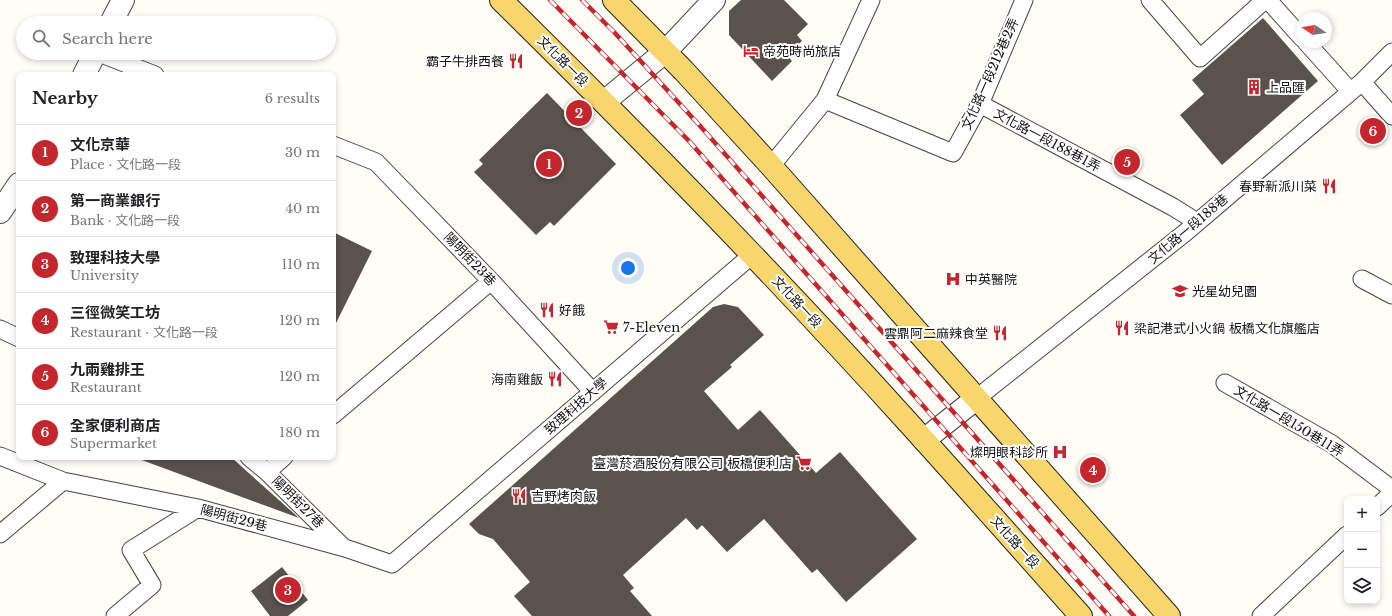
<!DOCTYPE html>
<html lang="en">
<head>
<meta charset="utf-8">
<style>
  body { margin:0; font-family:"Libre Baskerville","Noto Sans TC",serif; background:#f2f2f2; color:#202124 }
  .controls { position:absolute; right:12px; bottom:12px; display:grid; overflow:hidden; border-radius:8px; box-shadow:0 2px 6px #0003 }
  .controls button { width:36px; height:36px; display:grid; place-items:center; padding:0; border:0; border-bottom:1px solid #e0e0e0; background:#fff; color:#202124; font:20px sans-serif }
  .compass { position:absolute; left:1296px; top:12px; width:36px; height:36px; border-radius:50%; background:#fff; box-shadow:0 2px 6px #0003; rotate:282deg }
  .you { position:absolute; left:628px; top:268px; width:14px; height:14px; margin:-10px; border:3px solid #fff; border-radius:50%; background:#1a73e8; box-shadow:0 0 0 6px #1a73e833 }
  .badge { display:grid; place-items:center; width:26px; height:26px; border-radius:50%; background:#c4262e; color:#fff; font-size:13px; font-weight:700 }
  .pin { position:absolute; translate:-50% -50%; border:2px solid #fff; box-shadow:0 1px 4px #0006 }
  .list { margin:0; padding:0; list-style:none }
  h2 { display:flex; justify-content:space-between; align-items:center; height:52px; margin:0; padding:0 16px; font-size:17px }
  h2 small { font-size:13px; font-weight:400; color:#757577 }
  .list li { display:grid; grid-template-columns:26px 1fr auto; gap:12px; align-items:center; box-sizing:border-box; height:56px; padding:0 16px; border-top:1px solid #e0e0e0 }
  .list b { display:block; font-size:15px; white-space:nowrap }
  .list p { margin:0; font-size:13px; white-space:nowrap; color:#757577 }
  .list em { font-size:13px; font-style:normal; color:#757577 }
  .icon { flex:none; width:22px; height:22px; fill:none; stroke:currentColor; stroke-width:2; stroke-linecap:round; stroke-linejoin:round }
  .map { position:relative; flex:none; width:1392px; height:616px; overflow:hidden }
  .search { position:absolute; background:#fff; box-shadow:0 2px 6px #0003; left:16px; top:16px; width:320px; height:44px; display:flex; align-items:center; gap:10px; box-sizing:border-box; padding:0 14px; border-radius:22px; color:#757577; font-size:15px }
  .panel { position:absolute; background:#fff; box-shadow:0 2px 6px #0003; left:16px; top:72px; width:320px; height:388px; border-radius:8px }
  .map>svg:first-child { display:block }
  .building { fill:#5a524d }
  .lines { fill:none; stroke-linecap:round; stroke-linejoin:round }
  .service-casing { stroke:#444; stroke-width:19 }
  .minor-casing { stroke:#444; stroke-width:24 }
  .primary-casing { stroke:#222; stroke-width:24 }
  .service { stroke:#fff; stroke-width:17 }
  .minor { stroke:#fff; stroke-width:22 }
  .primary { stroke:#f9d66b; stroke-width:22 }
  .rail-casing { stroke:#c4262e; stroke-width:4.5 }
  .rail { stroke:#fff; stroke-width:3; stroke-dasharray:9; stroke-linecap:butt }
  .labels { text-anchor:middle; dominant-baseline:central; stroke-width:4; stroke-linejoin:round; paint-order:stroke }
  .poi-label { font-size:13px; fill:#111; stroke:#fff; text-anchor:start }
  .street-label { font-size:13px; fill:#111; stroke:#fff }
</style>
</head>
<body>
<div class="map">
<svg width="1392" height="616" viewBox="0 0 1392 616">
  <rect width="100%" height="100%" fill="#fffdf5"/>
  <path class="building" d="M741,0h43l24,24 -11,11 5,6 -15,14 5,6 -20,20 -43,-46v-24z
    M1263,18l55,63 -96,84 -42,-50 24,-21 -12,-14z
    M547,93l69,71 -62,62 -4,-4 -14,13 -62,-63 9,-8 -4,-4z
    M333,232l39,19 -39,78z
    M724,304l14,3 26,28 -34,30 2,2 -28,24 34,39 22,-20 56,63 24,-21 77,87 -71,63 -29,-33 -5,4 -48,-54 -37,33 -25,-27 -5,5 -11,-12 -63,57 11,13 -4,3 22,25h-120l-18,-20 16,-14 -37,-43 -14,-5 -10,-10 244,-217z
    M140,457h91l68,61 -160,-59z
    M282,567l26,33 -20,16h-18l-19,-25z"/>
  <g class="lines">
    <g class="service-casing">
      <path id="service" d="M1150,0l50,58 65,-58
        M1268,0l34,38
        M1306,42l44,49
        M99,53l56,22
        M1362,82l30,34
        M825,100l128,53 27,-49 44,-104
        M980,104l193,103 24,15
        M333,145l43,17 115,119 102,111
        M771,166l54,-66 46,-100
        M1362,279l30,16
        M0,329l19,9
        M1225,383l107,61 60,45
        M977,398l209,-166 176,-150 30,-30
        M333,415l158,-134
        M0,456l63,25 135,27 147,40 47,16 360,-309
        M249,457l18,15 76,75
        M267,472l17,-15
        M1377,507l15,-14
        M0,534l63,-53
        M115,616l37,-31 -21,-35 67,-42
        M1261,616l86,-81"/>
    </g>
    <g class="minor-casing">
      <path id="minor" d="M111,23l12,-23
        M84,75l11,-22
        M604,102l62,-51 48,-51
        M0,212l19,-28
        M924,440l53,-42"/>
    </g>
    <g class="primary-casing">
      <path id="primary" d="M501,0c138,136 274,275 404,419 59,65 117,131 176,197
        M614,0l70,71 87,95 398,450"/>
    </g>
    <use href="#service" class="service"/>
    <use href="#minor" class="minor"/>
    <use href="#primary" class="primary"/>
    <g class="rail-casing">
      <path id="rail" d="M550,0l139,141 420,475
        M582,0l32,32 87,95 433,489"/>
    </g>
    <use href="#rail" class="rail"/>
  </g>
  <defs>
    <g id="hotel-bare" transform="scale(1.2)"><path d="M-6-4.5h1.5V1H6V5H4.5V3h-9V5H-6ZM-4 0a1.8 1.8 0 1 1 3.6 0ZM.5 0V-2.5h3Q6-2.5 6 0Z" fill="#c4262e" stroke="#fff" stroke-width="2.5" paint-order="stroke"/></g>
    <g id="restaurant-bare" transform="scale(1.2)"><path d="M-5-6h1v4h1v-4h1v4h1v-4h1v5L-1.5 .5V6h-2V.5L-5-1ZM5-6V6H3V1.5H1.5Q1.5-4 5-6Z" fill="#c4262e" stroke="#fff" stroke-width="2.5" paint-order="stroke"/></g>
    <g id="building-bare" transform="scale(1.2)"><path d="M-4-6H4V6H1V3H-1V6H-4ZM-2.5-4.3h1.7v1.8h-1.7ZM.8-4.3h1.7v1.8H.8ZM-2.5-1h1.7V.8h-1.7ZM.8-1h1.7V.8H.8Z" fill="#c4262e" stroke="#fff" stroke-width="2.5" paint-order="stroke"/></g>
    <g id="hospital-bare" transform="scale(1.2)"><path d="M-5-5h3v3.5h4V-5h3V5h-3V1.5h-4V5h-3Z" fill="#c4262e" stroke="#fff" stroke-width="2.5" paint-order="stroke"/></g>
    <g id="school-bare" transform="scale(1.2)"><path d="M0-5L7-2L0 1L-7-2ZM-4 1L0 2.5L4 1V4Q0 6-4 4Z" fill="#c4262e" stroke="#fff" stroke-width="2.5" paint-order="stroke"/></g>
    <g id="supermarket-bare" transform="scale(1.2)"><path d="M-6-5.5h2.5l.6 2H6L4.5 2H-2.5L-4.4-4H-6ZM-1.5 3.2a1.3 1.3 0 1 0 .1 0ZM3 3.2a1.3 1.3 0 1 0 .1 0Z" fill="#c4262e" stroke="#fff" stroke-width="2.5" paint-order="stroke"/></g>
  </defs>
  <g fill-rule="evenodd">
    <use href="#hotel-bare" x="751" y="51"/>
    <use href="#restaurant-bare" x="516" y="61"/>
    <use href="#building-bare" x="1254" y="87"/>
    <use href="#restaurant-bare" x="1329" y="186"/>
    <use href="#hospital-bare" x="953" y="279"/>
    <use href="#school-bare" x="1180" y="291"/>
    <use href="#restaurant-bare" x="547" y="310"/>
    <use href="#supermarket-bare" x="611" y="327"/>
    <use href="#restaurant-bare" x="1122" y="328"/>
    <use href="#restaurant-bare" x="1000" y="333"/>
    <use href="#restaurant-bare" x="555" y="379"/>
    <use href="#hospital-bare" x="1060" y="452"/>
    <use href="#supermarket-bare" x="804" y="463"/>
    <use href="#restaurant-bare" x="519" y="496"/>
  </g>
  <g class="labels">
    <g class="poi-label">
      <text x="763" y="51">帝苑時尚旅店</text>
      <text x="504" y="61" text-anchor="end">霸子牛排西餐</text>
      <text x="1266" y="87">上品匯</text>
      <text x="1317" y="186" text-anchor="end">春野新派川菜</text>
      <text x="965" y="279">中英醫院</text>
      <text x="1192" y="291">光星幼兒園</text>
      <text x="559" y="310">好餓</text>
      <text x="623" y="327">7-Eleven</text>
      <text x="1134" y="328">梁記港式小火鍋 板橋文化旗艦店</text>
      <text x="988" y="333" text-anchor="end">雲鼎阿二麻辣食堂</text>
      <text x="543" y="379" text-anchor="end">海南雞飯</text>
      <text x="1048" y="452" text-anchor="end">燦明眼科診所</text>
      <text x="792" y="463" text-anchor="end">臺灣菸酒股份有限公司 板橋便利店</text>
      <text x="531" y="496">吉野烤肉飯</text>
    </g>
    <g class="street-label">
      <text transform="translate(563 61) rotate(45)">文化路一段</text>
      <text transform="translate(990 74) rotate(-66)">文化路一段212巷2弄</text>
      <text transform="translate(1047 140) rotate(28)">文化路一段188巷1弄</text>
      <text transform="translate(1188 229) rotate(-40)">文化路一段188巷</text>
      <text transform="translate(470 259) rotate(46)">陽明街23巷</text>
      <text transform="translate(797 302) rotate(47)">文化路一段</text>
      <text transform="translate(576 406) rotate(-41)">致理科技大學</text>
      <text transform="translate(1289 421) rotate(31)">文化路一段150巷11弄</text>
      <text transform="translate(298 502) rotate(45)">陽明街27巷</text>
      <text transform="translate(234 518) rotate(15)">陽明街29巷</text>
      <text transform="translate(1015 542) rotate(48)">文化路一段</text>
    </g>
  </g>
</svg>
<div class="controls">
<button>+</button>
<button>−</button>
<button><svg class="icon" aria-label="layers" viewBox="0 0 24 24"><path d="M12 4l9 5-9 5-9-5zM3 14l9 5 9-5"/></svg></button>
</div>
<svg class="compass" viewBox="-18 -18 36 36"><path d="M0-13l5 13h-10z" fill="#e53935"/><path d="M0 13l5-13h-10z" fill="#757577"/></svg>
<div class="you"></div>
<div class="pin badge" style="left:549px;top:164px">1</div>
<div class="pin badge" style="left:579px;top:113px">2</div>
<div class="pin badge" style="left:288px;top:590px">3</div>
<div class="pin badge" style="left:1093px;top:470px">4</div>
<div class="pin badge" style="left:1127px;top:162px">5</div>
<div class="pin badge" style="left:1373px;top:131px">6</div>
<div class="search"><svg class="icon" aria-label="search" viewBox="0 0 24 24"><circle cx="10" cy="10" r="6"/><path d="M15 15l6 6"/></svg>Search here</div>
<section class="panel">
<h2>Nearby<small>6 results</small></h2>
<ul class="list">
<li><span class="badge">1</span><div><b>文化京華</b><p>Place · 文化路一段</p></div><em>30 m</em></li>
<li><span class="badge">2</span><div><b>第一商業銀行</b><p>Bank · 文化路一段</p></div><em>40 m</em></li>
<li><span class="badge">3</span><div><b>致理科技大學</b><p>University</p></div><em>110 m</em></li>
<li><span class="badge">4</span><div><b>三徑微笑工坊</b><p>Restaurant · 文化路一段</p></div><em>120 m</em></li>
<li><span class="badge">5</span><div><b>九兩雞排王</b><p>Restaurant</p></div><em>120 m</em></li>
<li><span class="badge">6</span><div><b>全家便利商店</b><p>Supermarket</p></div><em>180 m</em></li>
</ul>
</section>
</div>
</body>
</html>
